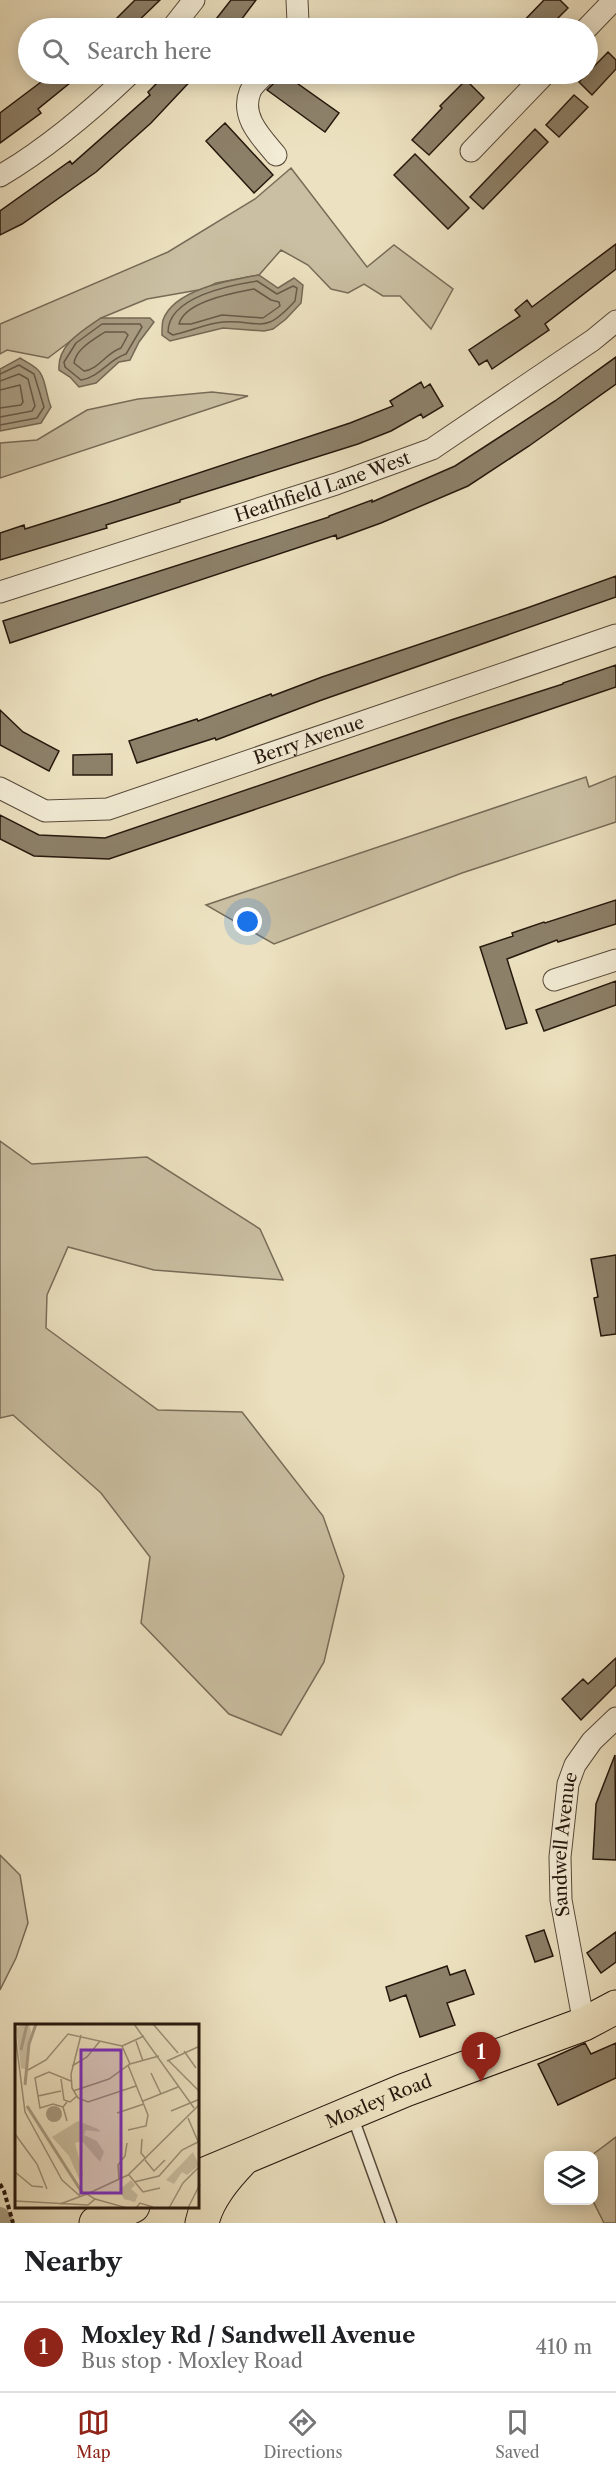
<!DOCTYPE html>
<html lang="en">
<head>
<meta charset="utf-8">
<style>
  body { margin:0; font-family:"Libre Caslon Text",serif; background:#f6f6f6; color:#202124 }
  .controls { position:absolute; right:18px; bottom:18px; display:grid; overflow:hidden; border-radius:12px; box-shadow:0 3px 15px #0003 }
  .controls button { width:54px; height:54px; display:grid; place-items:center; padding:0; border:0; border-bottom:2px solid #e0e0e0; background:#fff; color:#202124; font:30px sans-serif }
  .you { position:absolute; left:248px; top:922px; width:21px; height:21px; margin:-15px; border:4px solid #fff; border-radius:50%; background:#1a73e8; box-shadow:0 0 0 9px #1a73e833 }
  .badge { display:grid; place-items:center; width:39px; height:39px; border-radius:50%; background:#8f2418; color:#fff; font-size:20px; font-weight:700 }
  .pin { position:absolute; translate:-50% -50px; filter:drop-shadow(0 2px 3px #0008) }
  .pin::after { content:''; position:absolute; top:32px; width:21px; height:18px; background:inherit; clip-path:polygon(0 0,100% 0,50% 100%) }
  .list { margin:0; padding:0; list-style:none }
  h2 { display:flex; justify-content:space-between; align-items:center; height:78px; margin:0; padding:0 24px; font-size:26px }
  h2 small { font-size:20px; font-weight:400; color:#757577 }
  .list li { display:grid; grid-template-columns:39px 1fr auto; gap:18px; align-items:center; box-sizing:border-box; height:90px; padding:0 24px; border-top:2px solid #e0e0e0 }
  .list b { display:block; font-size:22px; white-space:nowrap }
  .list p { margin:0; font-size:20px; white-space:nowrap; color:#757577 }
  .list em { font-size:20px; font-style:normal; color:#757577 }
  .icon { flex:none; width:33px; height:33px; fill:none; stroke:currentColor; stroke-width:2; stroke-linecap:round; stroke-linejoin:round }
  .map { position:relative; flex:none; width:616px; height:2223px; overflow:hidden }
  .search { position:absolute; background:#fff; box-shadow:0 3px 15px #0003; left:18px; right:18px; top:18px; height:66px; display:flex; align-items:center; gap:15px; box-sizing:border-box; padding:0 21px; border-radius:33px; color:#757577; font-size:22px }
  .sheet { height:168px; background:#fff }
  nav { display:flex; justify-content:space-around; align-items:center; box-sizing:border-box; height:84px; border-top:2px solid #e0e0e0; background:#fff; font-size:16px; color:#757577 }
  nav a { display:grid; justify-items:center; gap:3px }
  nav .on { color:#8f2418 }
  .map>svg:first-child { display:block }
  .green { fill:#cabfa2; stroke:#786c58; stroke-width:1.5 }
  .water { fill:#a99d83; stroke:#756854; stroke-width:1.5 }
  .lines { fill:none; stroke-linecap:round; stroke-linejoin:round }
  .shore { stroke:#685a48; stroke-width:1.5 }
  .canal { stroke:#a99d83; stroke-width:20 }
  .building { fill:#8d816a; stroke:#26180d; stroke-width:1.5 }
  .service-casing { stroke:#584a3a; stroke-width:13 }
  .minor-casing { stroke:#584a3a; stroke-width:23 }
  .primary-casing { stroke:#26180d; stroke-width:35 }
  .path { stroke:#26180d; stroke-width:4; stroke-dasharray:4.5 3; stroke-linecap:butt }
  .service { stroke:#f3ecd6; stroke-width:10 }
  .minor { stroke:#f3ecd6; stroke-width:21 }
  .primary { stroke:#ece1c0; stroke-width:33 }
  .labels { text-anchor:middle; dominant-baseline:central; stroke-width:4.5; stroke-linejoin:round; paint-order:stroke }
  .street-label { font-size:18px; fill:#26180d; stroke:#f3ecd6 }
  .inset-river { fill:none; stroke:#a99d83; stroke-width:3 }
  .inset-road { fill:none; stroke:#9d9178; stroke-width:1.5 }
  .view { fill:#7b2cbf; fill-opacity:0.15; stroke:#7b2cbf; stroke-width:3 }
  .inset-edge { fill:none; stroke:#26180d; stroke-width:3 }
</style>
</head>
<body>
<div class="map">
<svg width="616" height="2223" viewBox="0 0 616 2223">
  <rect width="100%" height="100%" fill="#ece1c0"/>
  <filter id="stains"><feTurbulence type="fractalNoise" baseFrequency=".00333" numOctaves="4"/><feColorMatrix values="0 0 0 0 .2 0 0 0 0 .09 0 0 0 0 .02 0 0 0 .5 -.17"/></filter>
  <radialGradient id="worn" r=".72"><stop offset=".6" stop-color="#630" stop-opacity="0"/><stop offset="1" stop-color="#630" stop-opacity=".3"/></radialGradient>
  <path class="green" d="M291,168l76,99 27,-22 59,44 -22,40 -31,-33h-17l-19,-12 -16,9 -17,-4 -23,-24 -27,-15 -22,25 -43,8 -12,6 -57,10 -46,19 -53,40 -41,-8 -7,4v-30l168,-72 87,-53z
    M212,392l36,4 -248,82v-35l37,-3 50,-30 51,-11z
    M616,776v46l-154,51 -188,71 -68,-39 380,-128 3,10z
    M0,1141l32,23 115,-7 113,72 23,51 -129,-10 -86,-23 -21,48 -1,33 112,82 84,2 81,104 21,60 -20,86 -43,73 -52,-21 -88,-91 9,-66 -49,-64 -88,-78 -13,3z
    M0,1855l20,20 8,48 -12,35 -16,32z
    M616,2137v86h-12l-11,-22 -1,-46z"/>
  <path class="water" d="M259,275l19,13 16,-10 9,7 -2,18 -15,16 -13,10 -9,2 -41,-3 -53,13 -8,-6c0,-5 0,-11 1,-15 11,-31 68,-40 96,-45z
    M101,318h49l4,4 -15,20 -9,18 -11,2 -23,21 -17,4 -9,-10 -11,-7c-2,-25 23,-39 42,-52z
    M20,358c5,3 13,7 17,11 9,8 9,27 14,38l-10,16 -41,8v-62z"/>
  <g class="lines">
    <path class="shore" d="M257,281l20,13 16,-8 4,2 -2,13c-32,35 -32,19 -72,21 -16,1 -34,10 -50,13l-5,-3c0,-35 62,-47 89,-51z
      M254,289l17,11 8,2 1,4 -17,12 -41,-3 -31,9h-12c6,-23 55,-31 75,-35z
      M102,324h38l2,3 -16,27c-17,5 -26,23 -45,26l-16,-13 -1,-5 12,-19z
      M105,332h20l3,3 -7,13c-14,4 -23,22 -37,23l-10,-8c2,-14 19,-23 31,-31z
      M0,374l19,-9 15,9 10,33 -7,11 -37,7
      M0,381l19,-7 9,5 7,27 -3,5 -32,6
      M0,390l20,-5 3,17 -2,3 -21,3"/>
    <path class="canal" d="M0,2217l4,6"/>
  </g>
  <path class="building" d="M135,0h25l-29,28h-7l-9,-8z
    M231,0h25l-21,28h-26z
    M544,0h16l8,8 -20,20h-31z
    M608,52l8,8v9l-24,26 -13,-13z
    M47,74h34l-43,35 3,4 -41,30v-30l41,-31 -2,-2z
    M166,74h31l-46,49 -55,49 -74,52 -22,11v-24l70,-50 2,3 78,-69 -2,-3z
    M277,74h7l55,39 -14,19 -58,-42 7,-7z
    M466,80l18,18 -55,57 -17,-15 30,-32 -2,-2z
    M574,95l14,12 -29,30 -13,-12z
    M225,123l48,52 -19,18 -48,-52z
    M535,129l13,13 -65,67 -13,-12z
    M415,154l54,54 -21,21 -54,-54z
    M616,244v25l-71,55 4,6 -57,39 -5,-9 -8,5 -10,-15 51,-34 -5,-6 12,-10 5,7z
    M616,357v27l-87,62 -61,40 -87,37 -44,16 -1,-4 -326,108 -7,-22 326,-104v-1l43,-16v2l83,-36 100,-65z
    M421,382l3,6 6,-4 13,22 -20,12 -2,-4 -30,17 -33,13 -178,56v2l-74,23 1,3 -107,32v-27l24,-8 1,4 86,-27 239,-79 43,-17 -3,-5z
    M616,576v21l-297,104 -103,39 -1,-2 -78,25 -8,-22 68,-22 1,2 73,-27 1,2 50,-19 205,-69z
    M616,665v22l-507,172 -75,-3 -34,-17v-24l39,20 66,3 349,-119 109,-35v-1z
    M0,710l23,22 36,19 -10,20 -49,-26z
    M112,754v21h-39v-20z
    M616,900v24l-58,18 -1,-2 -50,19 20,64 -21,6 -26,-82 33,-11 -1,-3 32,-11 1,1z
    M616,981v24l-72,26 -8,-21z
    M616,1255v79l-15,2 -7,-38 4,-1 -7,-38z
    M616,1658v27l-35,35 -19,-21 21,-20 5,5z
    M615,1755l1,105 -23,-1 3,-55z
    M544,1930l9,26 -18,6 -9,-26z
    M616,1932v30l-15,11 -14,-20z
    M447,1966l3,9 15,-5 9,24 -27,9 8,22 -35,12 -14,-42 -16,6 -4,-14z
    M585,2043l6,11 25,-11v35l-58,27 -20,-41z"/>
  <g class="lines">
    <g class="service-casing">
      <path id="service" d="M352,2115l39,108"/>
    </g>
    <g class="minor-casing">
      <g id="minor">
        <path d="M172,28l22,-28"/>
        <path d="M294,28l4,-6 -1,-22"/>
        <path d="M587,28l27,-28"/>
        <path d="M265,74c-5,5 -13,12 -15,18 -10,25 12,46 26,63"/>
        <path d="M471,151l74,-77"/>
        <path d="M0,176c48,-28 90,-64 130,-102"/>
        <path id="s1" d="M0,592l336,-108 96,-35 161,-109 23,-19"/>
        <path id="s2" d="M0,788l45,23 63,-2 508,-174"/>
        <path d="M554,980l62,-20"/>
        <path id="s3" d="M584,2024l-23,-124 -1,-43 8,-73 7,-19 17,-24 24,-23"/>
      </g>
    </g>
    <g class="primary-casing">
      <g id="primary">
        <path id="s4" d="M198,2177l207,-87 179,-66 32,-17"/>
        <path d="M96,2223l37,-17"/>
        <path d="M202,2223c5,-24 23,-45 40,-63"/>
      </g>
    </g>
    <path class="path" d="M0,2184l4,7 9,32"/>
    <use href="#service" class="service"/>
    <use href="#minor" class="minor"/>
    <use href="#primary" class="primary"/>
  </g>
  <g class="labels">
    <g class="street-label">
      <text stroke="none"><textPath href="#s1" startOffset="339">Heathfield Lane West</textPath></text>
      <text stroke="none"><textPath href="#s2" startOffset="326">Berry Avenue</textPath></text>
      <text stroke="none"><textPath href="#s3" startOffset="182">Sandwell Avenue</textPath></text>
      <text stroke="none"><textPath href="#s4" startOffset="196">Moxley Road</textPath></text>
    </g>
  </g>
  <g transform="translate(15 2024)">
    <rect width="184" height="184" fill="#ece1c0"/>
    <path d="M8,0h6l2,7 -6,38 -4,-1 -5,-40zM63,97l20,8 2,3 -14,-2 -2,5 13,6 7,11 -4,10 -18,-21 -7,2 8,31 -3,7 -11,-25 -17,-19zM178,128l6,13 -12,10 -5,-3 -8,12 -8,-4zM116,156l4,5 -4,4 7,6 -3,7 -11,-3 -5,-9z" fill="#cabfa2"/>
    <path d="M31 90a8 8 0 1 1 16 0a8 8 0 1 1-16 0Z" fill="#a99d83"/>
    <path class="inset-river" d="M6,26l6,-26M10,61l4,-41 7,-20M12,82l56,88"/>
    <path class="inset-road" d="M119,0l60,84M138,0l25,29M0,9l10,79 37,68 18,16M66,11l-10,39 1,14 6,10 10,4 48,-16M121,17l7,20M107,22l22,-10M107,22l8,18M169,27l12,17M153,36l32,32M152,37l33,-15M113,41l20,50 -2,11 -18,4M57,42l15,-9 13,-16M13,46l18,-10 22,-26 54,12M136,49l10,21M46,55l3,21 6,2 7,-6M46,67l-23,5 -3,-18 14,-6 22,9M58,67l36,-12 21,-15 29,-8M23,72l2,12 13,-4 10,3M128,77l35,-14M156,87l29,-12M102,89l27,-9M173,94l12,28M52,97l-4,-14 4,-5M0,110l22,30 10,25M127,115l-1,14 5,6M130,136l9,11 11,-11M0,148l17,14 11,1M114,151l14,17 17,-4M104,156l-1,-15 7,-9 2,-13M119,158l25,-6 23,-26 16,-8M72,170l41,-19 72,-71M80,175l32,9M0,177l73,4 7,-6 -8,-5 -27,10M121,184l4,-5 13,4M154,184l14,-25 17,-17M173,184l12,-24"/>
    <path class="view" d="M66,26h40v143h-40z"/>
    <rect width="184" height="184" class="inset-edge"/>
  </g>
  <rect width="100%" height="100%" filter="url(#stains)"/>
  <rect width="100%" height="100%" fill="url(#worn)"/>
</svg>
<div class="controls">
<button><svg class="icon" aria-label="layers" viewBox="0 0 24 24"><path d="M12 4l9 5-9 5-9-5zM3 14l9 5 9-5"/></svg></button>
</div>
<div class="you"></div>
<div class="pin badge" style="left:481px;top:2082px">1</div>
<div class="search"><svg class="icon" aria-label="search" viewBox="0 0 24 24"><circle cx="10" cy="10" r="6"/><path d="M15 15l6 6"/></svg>Search here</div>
</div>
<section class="sheet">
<h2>Nearby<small></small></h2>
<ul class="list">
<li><span class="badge">1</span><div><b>Moxley Rd / Sandwell Avenue</b><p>Bus stop · Moxley Road</p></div><em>410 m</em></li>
</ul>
</section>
<nav>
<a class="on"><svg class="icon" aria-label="map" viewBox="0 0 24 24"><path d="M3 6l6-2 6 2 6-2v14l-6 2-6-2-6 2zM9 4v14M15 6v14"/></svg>Map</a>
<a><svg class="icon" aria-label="directions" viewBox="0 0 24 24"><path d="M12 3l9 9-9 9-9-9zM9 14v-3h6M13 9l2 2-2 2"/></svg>Directions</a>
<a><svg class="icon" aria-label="saved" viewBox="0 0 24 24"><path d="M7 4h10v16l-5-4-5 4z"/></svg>Saved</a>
</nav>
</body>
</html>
